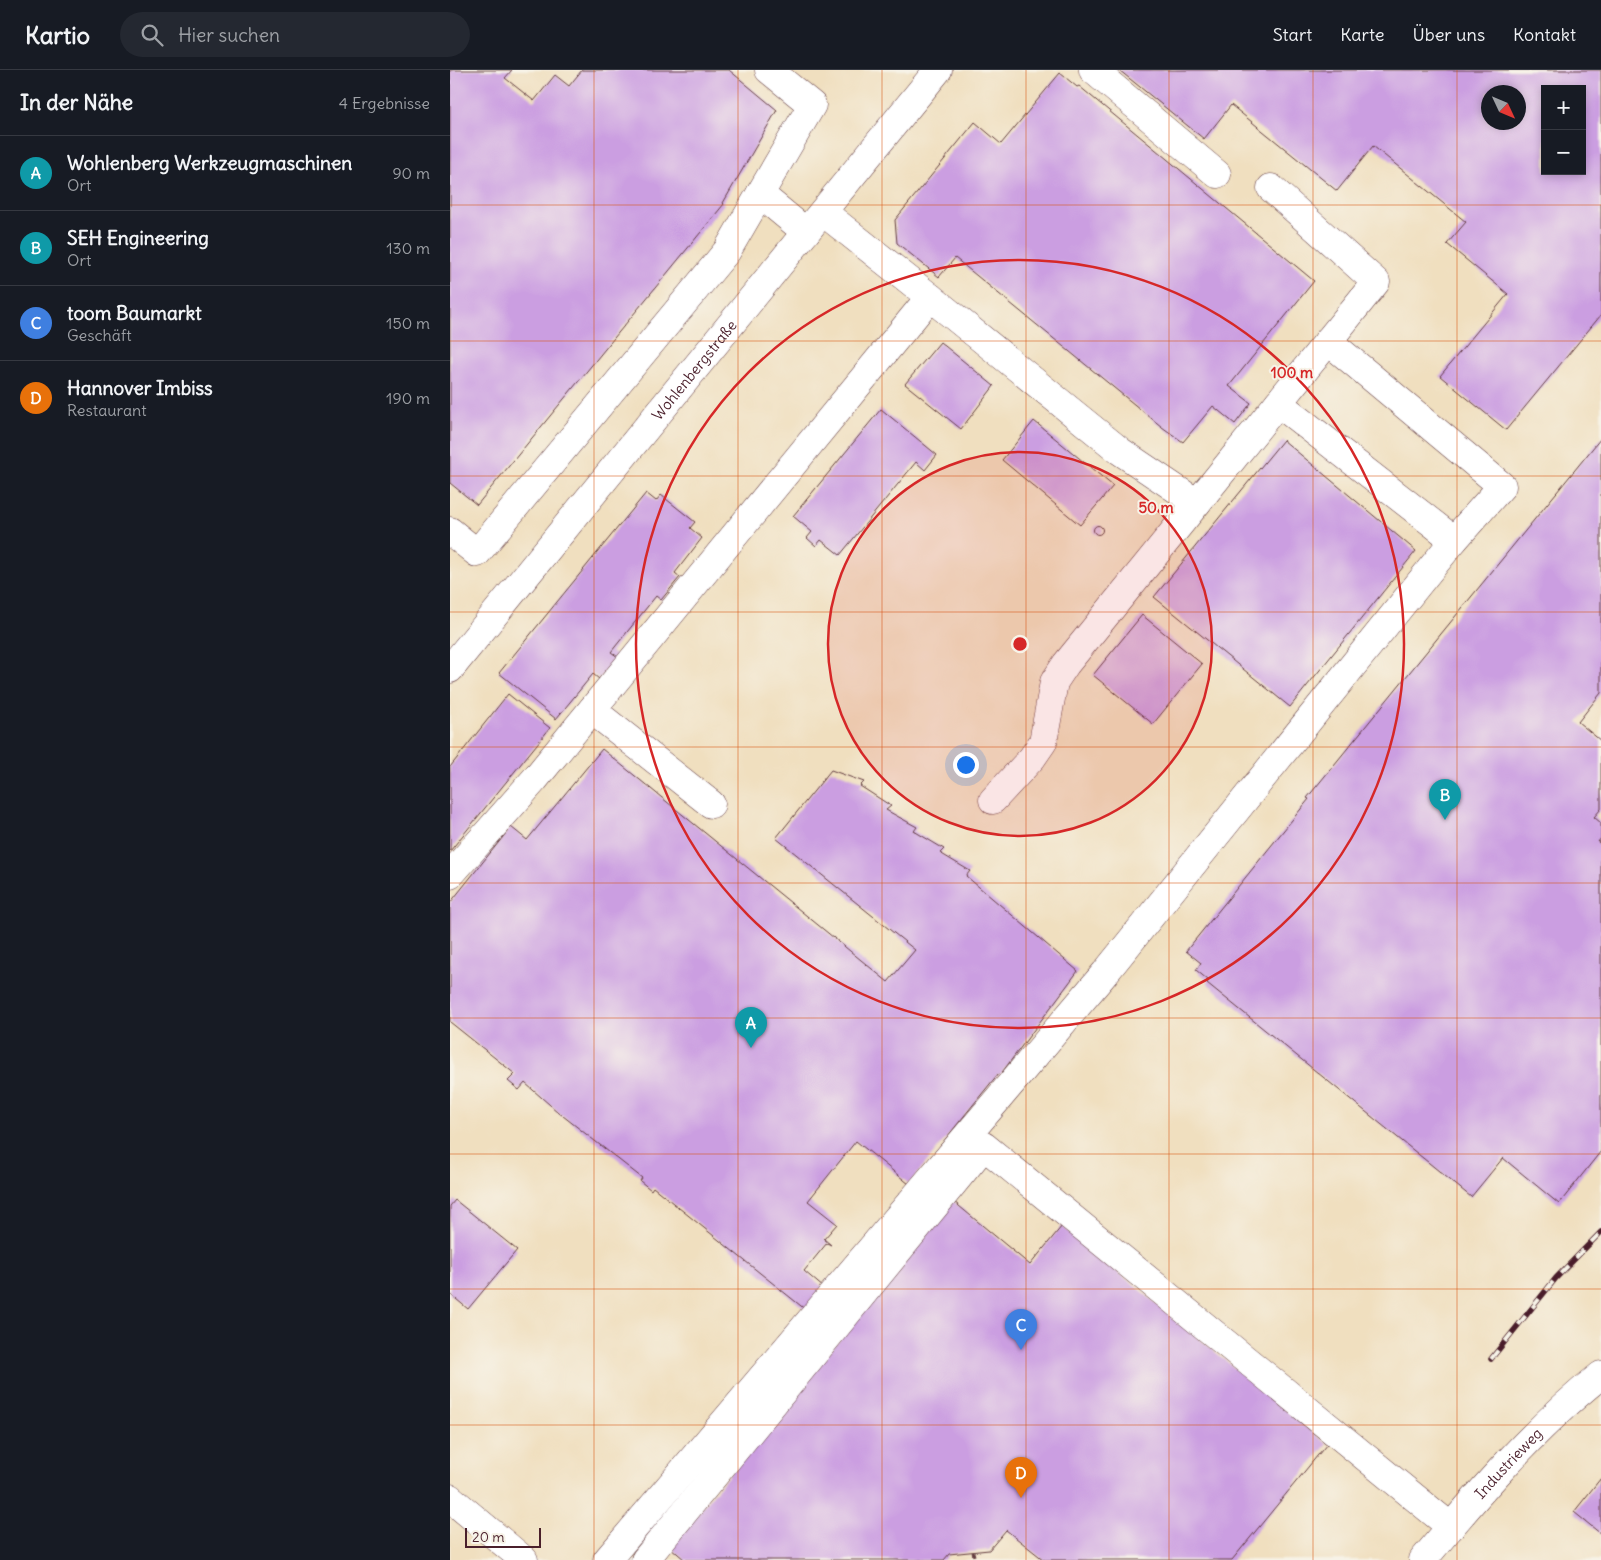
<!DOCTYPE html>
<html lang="de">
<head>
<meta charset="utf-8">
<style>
  body { margin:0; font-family:Delius,sans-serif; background:#242831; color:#f1f3f6 }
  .controls { position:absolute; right:15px; top:15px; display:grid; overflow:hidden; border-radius:0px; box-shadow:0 2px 8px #0003 }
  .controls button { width:45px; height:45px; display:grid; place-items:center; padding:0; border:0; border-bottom:1px solid #363941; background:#171b24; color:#f1f3f6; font:25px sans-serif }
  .compass { position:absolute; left:1031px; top:15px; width:45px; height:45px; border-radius:50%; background:#171b24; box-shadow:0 2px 8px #0003; rotate:134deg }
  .scale { position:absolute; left:15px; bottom:12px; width:76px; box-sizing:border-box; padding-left:5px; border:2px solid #4a1f2b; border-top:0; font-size:14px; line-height:18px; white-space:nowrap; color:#4a1f2b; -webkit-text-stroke:4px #f7f3e8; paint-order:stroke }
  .you { position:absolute; left:515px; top:694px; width:18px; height:18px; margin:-12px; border:4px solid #fff; border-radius:50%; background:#1a73e8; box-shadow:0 0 0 8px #1a73e833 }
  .badge { display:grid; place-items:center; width:32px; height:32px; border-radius:50%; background:#0f766e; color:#fff; font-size:16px; font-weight:700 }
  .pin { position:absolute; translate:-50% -41px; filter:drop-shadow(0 1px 2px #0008) }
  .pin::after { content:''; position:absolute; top:26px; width:18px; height:15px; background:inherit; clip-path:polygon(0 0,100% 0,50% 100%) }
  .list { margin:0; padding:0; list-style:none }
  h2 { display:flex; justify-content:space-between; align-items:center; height:65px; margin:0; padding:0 20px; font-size:21px }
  h2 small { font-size:16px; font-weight:400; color:#9ea1a6 }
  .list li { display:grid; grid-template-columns:32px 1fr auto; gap:15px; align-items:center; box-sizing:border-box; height:75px; padding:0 20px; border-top:1px solid #363941 }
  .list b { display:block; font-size:19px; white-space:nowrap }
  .list p { margin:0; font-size:16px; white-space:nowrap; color:#9ea1a6 }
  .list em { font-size:16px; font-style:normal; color:#9ea1a6 }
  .icon { flex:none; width:28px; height:28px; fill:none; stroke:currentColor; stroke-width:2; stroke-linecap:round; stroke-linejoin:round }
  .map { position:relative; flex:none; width:1151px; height:1490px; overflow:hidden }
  header { display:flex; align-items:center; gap:30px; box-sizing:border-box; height:70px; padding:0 25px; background:#171b24; border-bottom:1px solid #363941 }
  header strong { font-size:24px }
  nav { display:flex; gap:28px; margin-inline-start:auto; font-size:18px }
  .search { width:350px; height:45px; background:#242831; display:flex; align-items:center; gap:12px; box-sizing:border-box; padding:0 18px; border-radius:28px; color:#9ea1a6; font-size:19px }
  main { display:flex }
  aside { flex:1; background:#171b24 }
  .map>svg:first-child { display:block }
  .building { fill:#cb9ee1; fill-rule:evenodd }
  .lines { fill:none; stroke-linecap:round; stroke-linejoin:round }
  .minor-casing { stroke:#633c41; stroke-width:29 }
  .path { stroke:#633c41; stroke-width:3; stroke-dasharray:4 4; stroke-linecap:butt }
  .minor { stroke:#fff; stroke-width:28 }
  .rail-casing { stroke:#4a1f2b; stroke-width:5.5 }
  .rail { stroke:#f7f3e8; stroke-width:4; stroke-dasharray:11; stroke-linecap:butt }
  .grid { fill:none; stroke:#d8530f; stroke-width:1; stroke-opacity:0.55 }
  .ring { fill:none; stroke:#d62828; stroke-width:2.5 }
  .labels { text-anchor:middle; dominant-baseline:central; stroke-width:4; stroke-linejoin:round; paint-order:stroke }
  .street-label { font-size:15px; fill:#4a1f2b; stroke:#f7f3e8 }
  .centre { fill:#d62828; stroke:#f7f3e8; stroke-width:2.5 }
  .ring-label { font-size:15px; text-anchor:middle; font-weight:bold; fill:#d62828; stroke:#f7f3e8; stroke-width:4; stroke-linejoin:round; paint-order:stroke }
</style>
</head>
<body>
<header>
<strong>Kartio</strong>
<div class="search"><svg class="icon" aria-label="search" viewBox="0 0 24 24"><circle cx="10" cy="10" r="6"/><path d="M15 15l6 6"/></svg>Hier suchen</div>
<nav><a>Start</a><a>Karte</a><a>Über uns</a><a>Kontakt</a></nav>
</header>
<main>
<aside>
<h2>In der Nähe<small>4 Ergebnisse</small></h2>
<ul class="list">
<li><span class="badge" style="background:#0f9aa8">A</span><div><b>Wohlenberg Werkzeugmaschinen</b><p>Ort</p></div><em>90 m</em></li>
<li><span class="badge" style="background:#0f9aa8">B</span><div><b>SEH Engineering</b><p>Ort</p></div><em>130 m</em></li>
<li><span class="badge" style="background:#3f7fe0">C</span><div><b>toom Baumarkt</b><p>Geschäft</p></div><em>150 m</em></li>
<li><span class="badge" style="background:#e8710a">D</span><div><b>Hannover Imbiss</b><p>Restaurant</p></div><em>190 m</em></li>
</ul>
</aside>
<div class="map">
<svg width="1151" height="1490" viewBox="0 0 1151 1490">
  <rect width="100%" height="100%" fill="#f7f3e8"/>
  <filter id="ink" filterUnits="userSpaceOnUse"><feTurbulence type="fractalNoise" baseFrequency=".02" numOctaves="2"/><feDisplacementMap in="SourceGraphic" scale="10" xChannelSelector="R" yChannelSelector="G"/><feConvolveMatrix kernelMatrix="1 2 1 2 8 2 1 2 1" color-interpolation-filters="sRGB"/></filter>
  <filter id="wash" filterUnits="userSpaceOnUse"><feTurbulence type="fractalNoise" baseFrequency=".0096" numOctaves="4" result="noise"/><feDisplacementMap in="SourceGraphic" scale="20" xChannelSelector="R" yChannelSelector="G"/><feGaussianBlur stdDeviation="1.12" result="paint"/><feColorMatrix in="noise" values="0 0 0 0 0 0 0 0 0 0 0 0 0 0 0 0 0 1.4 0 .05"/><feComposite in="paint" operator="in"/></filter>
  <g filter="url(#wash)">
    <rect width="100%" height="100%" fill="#f0dfbf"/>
    <g id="blocks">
      <path class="building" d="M0,0h62l-7,8 29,23 21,-26 14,11 13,-16h147l48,40 -54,93 1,1 -247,301 -27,-22z
        M669,0h482v245l-95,115 -66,-54 68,-82 -61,-50 19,-22 -93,-76 -36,45 -106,-86 -27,34zM1095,19h37v82h-37zM1038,22h30v30h-30z
        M610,3l17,14 2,-1 235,195 -85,105 22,17 -16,21 -22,-18 -30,36 -21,-15 -207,-169 -16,19 -42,-34 -2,-23 80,-98 26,22z
        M490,272l54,44 -33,43 -56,-45z
        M431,339l56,46 -12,15 -9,-8 -76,93 -19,-15 -5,6 -9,-8 5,-6 -19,-16z
        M584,351l79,65 -33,39 -78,-65z
        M1151,368v255l-23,29 23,19v68l-7,8 7,6v15l-3,4 3,3v306l-42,53 -56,-46 -32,39 -264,-214 1,-3 -12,-10 5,-7 -15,-12 123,-152 -2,-1z
        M833,370l133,111 -126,156 -136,-110z
        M196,423l10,8 5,-6 34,27 -5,6 12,10 -27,35 5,4 -19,23 -5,-4 -45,56 7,5 -19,22 -6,-5 -37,45 -57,-46z
        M643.5 460a4.5 4.5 0 1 1 9 0a4.5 4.5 0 1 1-9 0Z
        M692,545l60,49 -49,60 -60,-49z
        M58,624l42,34 -100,123v-84z
        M152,679l286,233 27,-32 -139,-112 55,-68 33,12 -4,4 31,20 -5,4 31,17 -3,4 30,18 -4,4 30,18 -4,5 112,95 -78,104 -2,-1 -89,110 -53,-43 -48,60 29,23 -13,15 7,6 -4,-2 -23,28 20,17 -18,22 -153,-123 -2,3 -11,-9 2,-3 -84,-66 -33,-29 -6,7 -11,-9 7,-7 -65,-52v-119l61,-76 16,13z
        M5,1130l62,50 -49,59 -18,-15v-88z
        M503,1131l77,64 32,-39 265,218 -95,116h-188l-38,-30 -17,20 -40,4 -5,6h-259l-15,-13z
        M1151,1408v56l-27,-22z"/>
    </g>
  </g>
  <g filter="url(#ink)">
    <use href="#blocks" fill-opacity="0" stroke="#633c41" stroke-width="1"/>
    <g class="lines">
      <g class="minor-casing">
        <g id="minor">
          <path d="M319,0l43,35 -52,89 46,38"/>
          <path d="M643,0l124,104"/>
          <path d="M480,227l190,154 77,52 179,-221 -105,-94"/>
          <path d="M828,333l176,137 48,-54 -174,-145"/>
          <path d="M0,461l27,22 250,-302 33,-57"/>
          <path id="s1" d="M0,599l488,-599"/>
          <path d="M142,640l119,94"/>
          <path d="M543,730l39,-42 11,-16 11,-60 12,-18 131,-161"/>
          <path d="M0,805l85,-96 395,-482 -107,-85"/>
          <path d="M0,1428l74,62"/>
          <path d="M157,1490l498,-587 349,-433"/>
          <path d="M195,1490l339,-414 467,381"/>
          <path id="s2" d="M973,1490c54,-65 111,-132 178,-185"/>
        </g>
      </g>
      <path class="path" d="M523,1482l2,8"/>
      <use href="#minor" class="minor"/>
      <g class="rail-casing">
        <path id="rail" d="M1041,1289l65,-81 45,-46"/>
      </g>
      <use href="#rail" class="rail"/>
    </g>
  </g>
  <path class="grid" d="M144,0v1490M288,0v1490M432,0v1490M576,0v1490M719,0v1490M863,0v1490M1007,0v1490M0,135h1151M0,271h1151M0,406h1151M0,542h1151M0,677h1151M0,813h1151M0,948h1151M0,1084h1151M0,1219h1151M0,1355h1151"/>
  <circle cx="570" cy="574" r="192" fill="#d62828" fill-opacity=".12"/>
  <g class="ring">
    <circle cx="570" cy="574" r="192"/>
    <circle cx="570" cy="574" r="384"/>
  </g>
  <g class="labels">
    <g class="street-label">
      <text stroke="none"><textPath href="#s1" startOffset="386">Wohlenbergstraße</textPath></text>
      <text stroke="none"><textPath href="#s2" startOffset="129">Industrieweg</textPath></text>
    </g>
  </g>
  <circle cx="570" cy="574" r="8" class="centre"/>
  <g class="ring-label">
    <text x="842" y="308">100 m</text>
    <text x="706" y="443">50 m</text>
  </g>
</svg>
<div class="controls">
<button>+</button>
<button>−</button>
</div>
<svg class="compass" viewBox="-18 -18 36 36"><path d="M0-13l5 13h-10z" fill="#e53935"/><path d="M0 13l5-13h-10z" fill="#9ea1a6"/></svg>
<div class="scale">20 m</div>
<div class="you"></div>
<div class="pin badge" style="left:301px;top:978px;background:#0f9aa8">A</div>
<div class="pin badge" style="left:995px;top:750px;background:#0f9aa8">B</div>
<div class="pin badge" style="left:571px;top:1280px;background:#3f7fe0">C</div>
<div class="pin badge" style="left:571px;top:1428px;background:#e8710a">D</div>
</div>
</main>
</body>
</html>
